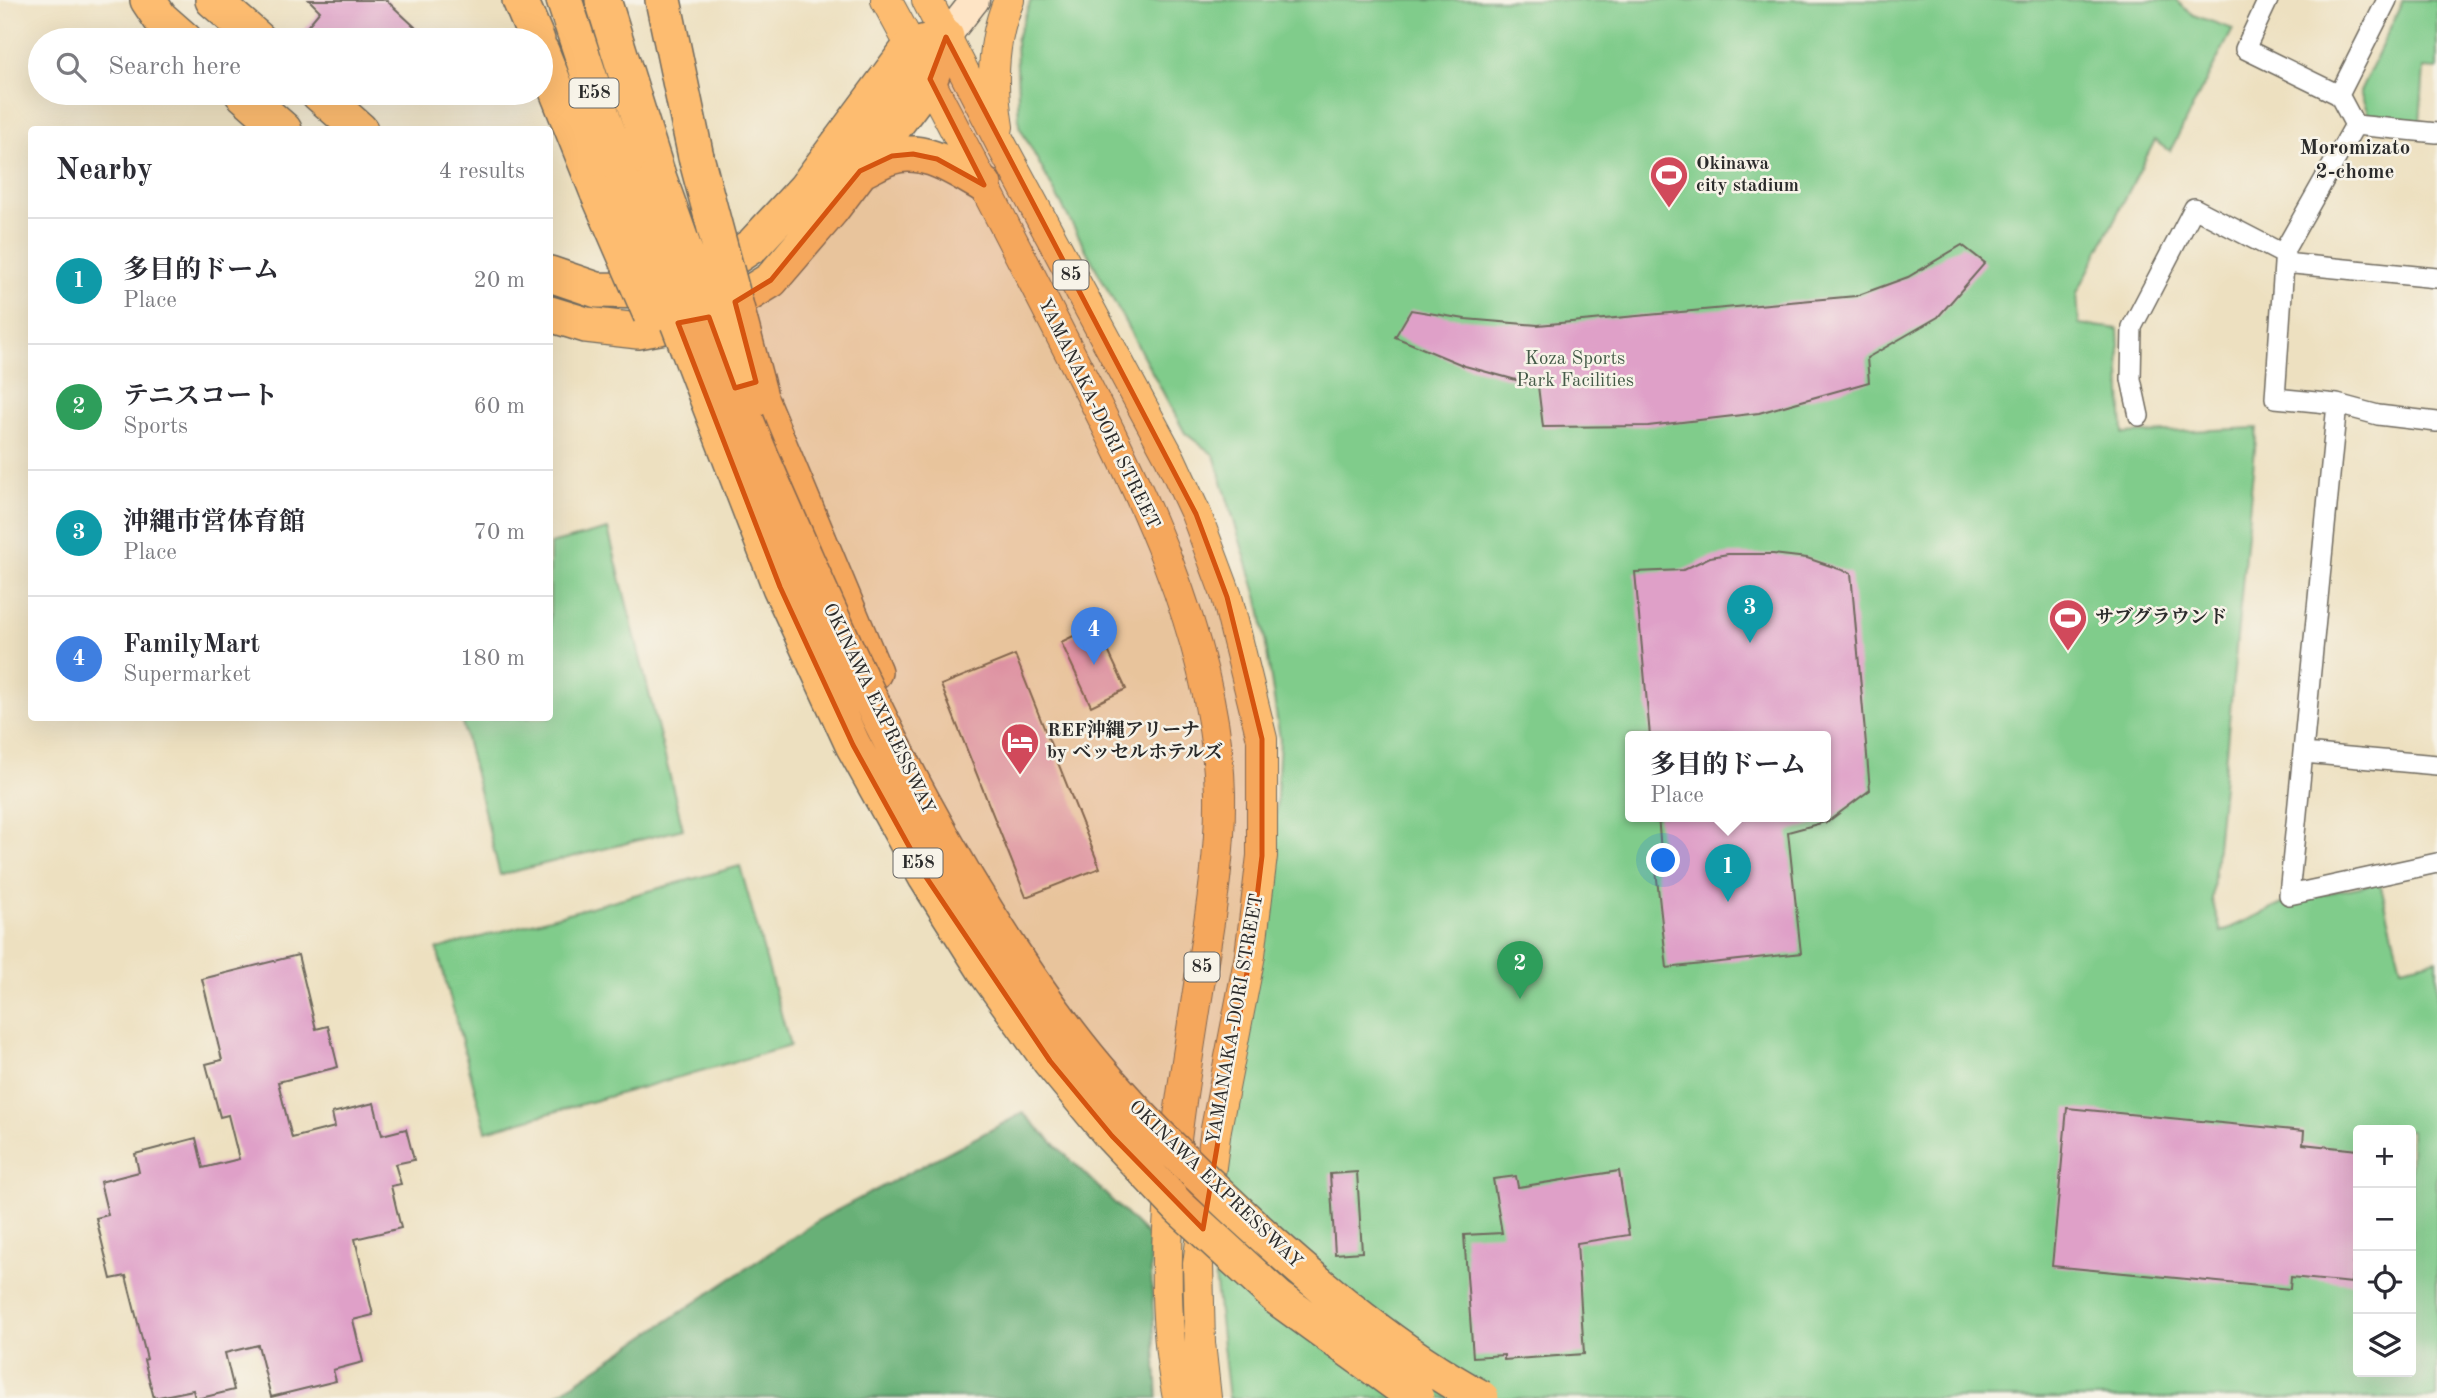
<!DOCTYPE html>
<html lang="en">
<head>
<meta charset="utf-8">
<style>
  body { margin:0; font-family:"Old Standard TT","Noto Serif JP",serif; background:#f7f7f7; color:#2b2b33 }
  .controls { position:absolute; right:21px; bottom:21px; display:grid; overflow:hidden; border-radius:7px; box-shadow:0 7px 28px #0002 }
  .controls button { width:63px; height:63px; display:grid; place-items:center; padding:0; border:0; border-bottom:2px solid #e1e1e2; background:#fff; color:#2b2b33; font:35px sans-serif }
  .you { position:absolute; left:1664px; top:861px; width:24px; height:24px; margin:-18px; border:5px solid #fff; border-radius:50%; background:#1a73e8; box-shadow:0 0 0 10px #1a73e833 }
  .badge { display:grid; place-items:center; width:46px; height:46px; border-radius:50%; background:#ea580c; color:#fff; font-size:23px; font-weight:700 }
  .pin { position:absolute; translate:-50% -58px; filter:drop-shadow(0 2px 4px #0008) }
  .pin::after { content:''; position:absolute; top:37px; width:24px; height:21px; background:inherit; clip-path:polygon(0 0,100% 0,50% 100%) }
  .popup { position:absolute; left:1625px; top:731px; width:206px; height:91px; box-sizing:border-box; display:grid; place-content:center; border-radius:7px; background:#fff; filter:drop-shadow(0 2px 5px #0005); font-size:23px; white-space:nowrap; color:#7c7c81 }
  .popup b { font-size:26px; color:#2b2b33 }
  .popup::after { content:''; position:absolute; left:50%; top:100%; margin-left:-14px; border:14px solid transparent; border-top-color:#fff }
  .list { margin:0; padding:0; list-style:none }
  h2 { display:flex; justify-content:space-between; align-items:center; height:91px; margin:0; padding:0 28px; font-size:30px }
  h2 small { font-size:23px; font-weight:400; color:#7c7c81 }
  .list li { display:grid; grid-template-columns:46px 1fr auto; gap:21px; align-items:center; box-sizing:border-box; height:126px; padding:0 28px; border-top:2px solid #e1e1e2 }
  .list b { display:block; font-size:26px; white-space:nowrap }
  .list p { margin:0; font-size:23px; white-space:nowrap; color:#7c7c81 }
  .list em { font-size:23px; font-style:normal; color:#7c7c81 }
  .icon { flex:none; width:38px; height:38px; fill:none; stroke:currentColor; stroke-width:2; stroke-linecap:round; stroke-linejoin:round }
  .map { position:relative; flex:none; width:2437px; height:1398px; overflow:hidden }
  .search { position:absolute; background:#fff; box-shadow:0 7px 28px #0002; left:28px; top:28px; width:525px; height:77px; display:flex; align-items:center; gap:18px; box-sizing:border-box; padding:0 24px; border-radius:38px; color:#7c7c81; font-size:26px }
  .panel { position:absolute; background:#fff; box-shadow:0 7px 28px #0002; left:28px; top:126px; width:525px; height:595px; border-radius:7px }
  .map>svg:first-child { display:block }
  .green { fill:#80cc8b; stroke:#567c5b; stroke-width:2; fill-rule:evenodd }
  .forest { fill:#68b077; stroke:#4a6e51; stroke-width:2 }
  .building { fill:#dfa0c8 }
  .lines { fill:none; stroke-linecap:round; stroke-linejoin:round }
  .street-casing { stroke:#6f6a5f; stroke-width:22 }
  .secondary-casing { stroke:#6f6a5f; stroke-width:31 }
  .primary-casing { stroke:#6f6a5f; stroke-width:32 }
  .highway-casing { stroke:#6f6a5f; stroke-width:38 }
  .street { stroke:#fff; stroke-width:19 }
  .secondary { stroke:#fee4c5; stroke-width:28 }
  .primary { stroke:#fdbc6f; stroke-width:30 }
  .highway { stroke:#fdbc6f; stroke-width:35 }
  .highway-bridge-casing { stroke:#6f6a5f; stroke-width:38; stroke-linecap:butt }
  .highway-bridge { stroke:#fdbc6f; stroke-width:35 }
  .marked { fill:#d5540f; fill-opacity:0.2; stroke:#d5540f; stroke-width:5; stroke-linejoin:round }
  .labels { text-anchor:middle; dominant-baseline:central; stroke-width:5; stroke-linejoin:round; paint-order:stroke }
  .shield { fill:#f7f3e8; stroke:#686764; stroke-width:2 }
  .shield-label { font-size:18px; font-weight:bold; fill:#2b2b2b }
  .poi-label { font-size:19px; font-weight:bold; fill:#2b2b2b; stroke:#f7f3e8; text-anchor:start }
  .park-label { font-size:19px; fill:#445b48; stroke:#f7f3e8 }
  .street-label { font-size:19px; fill:#2b2b2b; stroke:#f7f3e8 }
  .neighbourhood-label { font-size:21px; font-weight:bold; fill:#2b2b2b; stroke:#f7f3e8 }
</style>
</head>
<body>
<div class="map">
<svg width="2437" height="1398" viewBox="0 0 2437 1398">
  <rect width="100%" height="100%" fill="#f7f3e8"/>
  <filter id="ink" filterUnits="userSpaceOnUse"><feTurbulence type="fractalNoise" baseFrequency=".0143" numOctaves="2"/><feDisplacementMap in="SourceGraphic" scale="14" xChannelSelector="R" yChannelSelector="G"/><feConvolveMatrix kernelMatrix="1 2 1 2 8 2 1 2 1" color-interpolation-filters="sRGB"/></filter>
  <filter id="wash" filterUnits="userSpaceOnUse"><feTurbulence type="fractalNoise" baseFrequency=".00686" numOctaves="4" result="noise"/><feDisplacementMap in="SourceGraphic" scale="28" xChannelSelector="R" yChannelSelector="G"/><feGaussianBlur stdDeviation="1.57" result="paint"/><feColorMatrix in="noise" values="0 0 0 0 0 0 0 0 0 0 0 0 0 0 0 0 0 1.4 0 .05"/><feComposite in="paint" operator="in"/></filter>
  <g filter="url(#wash)">
    <rect width="100%" height="100%" fill="#ede0c0"/>
    <path class="green" d="M1031,0h1144l18,15 40,14 -63,122 -15,-11 -78,153 2,31 39,5 5,105 134,-6 -45,472 9,32 70,-32 89,-17 21,84 36,-8v439h-1208l-14,-122 15,-143 44,-281 6,-113 -20,-133 -46,-151 -29,-22 -166,-307 -3,-86zM1630,736h196v80h-196zM2358,1130h53v242h-53z
      M2403,0h34v69l-13,-1 -4,54 -51,-6 -9,-24z
      M608,529l75,300 -183,46 -39,-157h89v-174z
      M740,866l50,180 -304,85 -49,-182z"/>
    <path class="forest" d="M1023,1113l126,124 9,161h-606l270,-180z"/>
    <g id="blocks">
      <path class="building" d="M309,0h77l43,40h-133l24,-29z
        M1962,245l23,18 -47,54 -71,41 2,24 -110,31 -111,13 -105,1 -5,-41 -73,-20 -70,-29 16,-27 54,9 73,6 318,-29 52,-19z
        M1728,554h45l34,4 44,15 19,217 -44,33v-87h-176l-15,-164 48,-2 27,-13z
        M1096,625l30,64 -35,17 -30,-64z
        M1015,655l85,213 -74,29 -85,-212z
        M1658,816h166l1,6 -37,10 13,121 -134,15 -13,-116 7,-1z
        M298,955l18,74 12,-3 10,41 -60,15 14,56 43,-11 -3,-14 42,-10 8,32 24,-6 8,31 -19,4 6,20 -10,2 10,42 -46,11 18,76 -20,5 10,42 -30,8 3,11 -65,16 -13,-52 -33,8 9,37 -33,8h-6l-2,-8 -39,8 -10,-38 3,-1 -21,-83 -15,3 -15,-61 12,-3 -8,-33 39,-10 -4,-18 61,-16 7,30 36,-9 -11,-44 -8,2 -14,-53 16,-4 -20,-81z
        M2067,1108l237,23 -1,13 55,6v64l-6,69 -61,-6 -1,12 -238,-23z
        M1619,1171l10,64 -52,8 7,111 -80,6v-5l-31,2 -9,-122 38,-2 -9,-54 23,-3 2,11z
        M1357,1172l5,80 -27,2 -5,-80z"/>
    </g>
  </g>
  <g filter="url(#ink)">
    <use href="#blocks" fill-opacity="0" stroke="#6f6a5f" stroke-width="2"/>
    <g class="lines">
      <g class="street-casing">
        <path id="street" d="M2268,0l-23,49 94,46 16,30
          M2339,95l48,-95
          M2355,125l-70,124 -10,149 62,6 41,11 59,7
          M2355,125l82,8
          M2284,263l153,15
          M2337,404l-48,491 148,-32
          M2139,416l-8,-37 1,-52 62,-119 91,47
          M2304,753l133,12"/>
      </g>
      <g class="secondary-casing">
        <path id="secondary" d="M946,37l29,-37"/>
      </g>
      <g class="primary-casing">
        <path id="primary" d="M886,0c57,104 111,210 165,316 74,145 165,311 169,478 1,65 -11,128 -21,191 -21,135 -48,277 -21,413
          M927,0l75,146 168,312 26,56 31,83 35,142v117l-12,99 -34,174 -18,135 2,79 6,55
          M998,127c-7,-43 -6,-87 11,-127"/>
      </g>
      <g class="highway-casing">
        <path id="highway" d="M148,0l12,18 25,22
          M213,0l46,40
          M520,0l17,40
          M564,0l61,185
          M603,0l55,176
          M663,0l33,157
          M541,51l57,142
          M242,93l42,37
          M318,93l42,37
          M860,171c10,-4 20,-11 30,-14 33,-12 67,13 94,28
          M550,274l47,16 54,1 52,-13 50,-33 52,-56 106,-143 35,-9
          M550,314l36,11 52,6 73,-14 60,-37 60,-70 99,-131 16,-42
          M762,404l112,268"/>
      </g>
      <use href="#street" class="street"/>
      <use href="#secondary" class="secondary"/>
      <use href="#primary" class="primary"/>
      <use href="#highway" class="highway"/>
      <g class="highway-bridge-casing">
        <path id="highway-bridge" d="M696,157l64,240
          M658,176c30,83 58,167 90,249 18,45 38,88 57,132 73,167 154,330 264,476 53,70 118,132 183,192 69,63 146,128 229,173
          M625,185l155,402 73,158 73,132 62,98 62,86 62,75 67,71 99,91 138,100
          M598,193l53,122"/>
      </g>
      <use href="#highway-bridge" class="highway-bridge"/>
    </g>
  </g>
  <path class="marked" d="M946,37l250,477 31,83 35,142v117l-12,99 -47,274 -91,-93 -62,-75 -124,-184 -73,-132 -73,-158 -102,-264 31,-6 26,71 21,-6 -21,-80 36,-22 89,-109 32,-15 21,-2 24,5 47,26 -54,-106z"/>
  <defs>
    <g id="stadium-pin" transform="scale(2.0125)"><path d="M0 17L-7.5 6A9.5 9.5 0 1 1 7.5 6Z" fill="#d1495b" stroke="#f7f3e8"/><path d="M0-5a6.5 5 0 1 0 0 10a6.5 5 0 1 0 0-10ZM-3.5-1.8h7v3.6h-7Z" fill="#fff"/></g>
    <g id="hotel-pin" transform="scale(2.0125)"><path d="M0 17L-7.5 6A9.5 9.5 0 1 1 7.5 6Z" fill="#d1495b" stroke="#f7f3e8"/><path d="M-6-4.5h1.5V1H6V5H4.5V3h-9V5H-6ZM-4 0a1.8 1.8 0 1 1 3.6 0ZM.5 0V-2.5h3Q6-2.5 6 0Z" fill="#fff"/></g>
  </defs>
  <g fill-rule="evenodd">
    <use href="#stadium-pin" x="1669" y="175"/>
    <use href="#stadium-pin" x="2068" y="618"/>
    <use href="#hotel-pin" x="1020" y="742"/>
  </g>
  <g class="labels">
    <g class="shield">
      <rect x="569.5" y="78.5" width="49" height="29" rx="5"/>
      <rect x="1053.5" y="260.5" width="35" height="29" rx="5"/>
      <rect x="893.5" y="848.5" width="49" height="29" rx="5"/>
      <rect x="1184.5" y="952.5" width="35" height="29" rx="5"/>
    </g>
    <g class="shield-label">
      <text x="594" y="93">E58</text>
      <text x="1071" y="275">85</text>
      <text x="918" y="863">E58</text>
      <text x="1202" y="967">85</text>
    </g>
    <g class="poi-label">
      <text x="1696" y="164">Okinawa<tspan x="1696" dy="22">city stadium</tspan></text>
      <text x="2095" y="618">サブグラウンド</text>
      <text x="1047" y="731">REF沖縄アリーナ<tspan x="1047" dy="22">by ベッセルホテルズ</tspan></text>
    </g>
    <g class="park-label">
      <text x="1575" y="359">Koza Sports<tspan x="1575" dy="22">Park Facilities</tspan></text>
    </g>
    <g class="street-label">
      <text transform="translate(1098 414) rotate(64)">YAMANAKA-DORI STREET</text>
      <text transform="translate(878 709) rotate(64)">OKINAWA EXPRESSWAY</text>
      <text transform="translate(1236 1019) rotate(-80)">YAMANAKA-DORI STREET</text>
      <text transform="translate(1215 1185) rotate(44)">OKINAWA EXPRESSWAY</text>
    </g>
    <g class="neighbourhood-label">
      <text x="2355" y="148">Moromizato<tspan x="2355" dy="24">2-chome</tspan></text>
    </g>
  </g>
</svg>
<div class="controls">
<button>+</button>
<button>−</button>
<button><svg class="icon" aria-label="locate" viewBox="0 0 24 24"><circle cx="12" cy="12" r="6"/><path d="M12 2v4M12 18v4M2 12h4M18 12h4"/></svg></button>
<button><svg class="icon" aria-label="layers" viewBox="0 0 24 24"><path d="M12 4l9 5-9 5-9-5zM3 14l9 5 9-5"/></svg></button>
</div>
<div class="you"></div>
<div class="pin badge" style="left:1728px;top:902px;background:#0f9aa8">1</div>
<div class="popup"><b>多目的ドーム</b>Place</div>
<div class="pin badge" style="left:1520px;top:999px;background:#2e9e5b">2</div>
<div class="pin badge" style="left:1750px;top:643px;background:#0f9aa8">3</div>
<div class="pin badge" style="left:1094px;top:665px;background:#3f7fe0">4</div>
<div class="search"><svg class="icon" aria-label="search" viewBox="0 0 24 24"><circle cx="10" cy="10" r="6"/><path d="M15 15l6 6"/></svg>Search here</div>
<section class="panel">
<h2>Nearby<small>4 results</small></h2>
<ul class="list">
<li><span class="badge" style="background:#0f9aa8">1</span><div><b>多目的ドーム</b><p>Place</p></div><em>20 m</em></li>
<li><span class="badge" style="background:#2e9e5b">2</span><div><b>テニスコート</b><p>Sports</p></div><em>60 m</em></li>
<li><span class="badge" style="background:#0f9aa8">3</span><div><b>沖縄市営体育館</b><p>Place</p></div><em>70 m</em></li>
<li><span class="badge" style="background:#3f7fe0">4</span><div><b>FamilyMart</b><p>Supermarket</p></div><em>180 m</em></li>
</ul>
</section>
</div>
</body>
</html>
